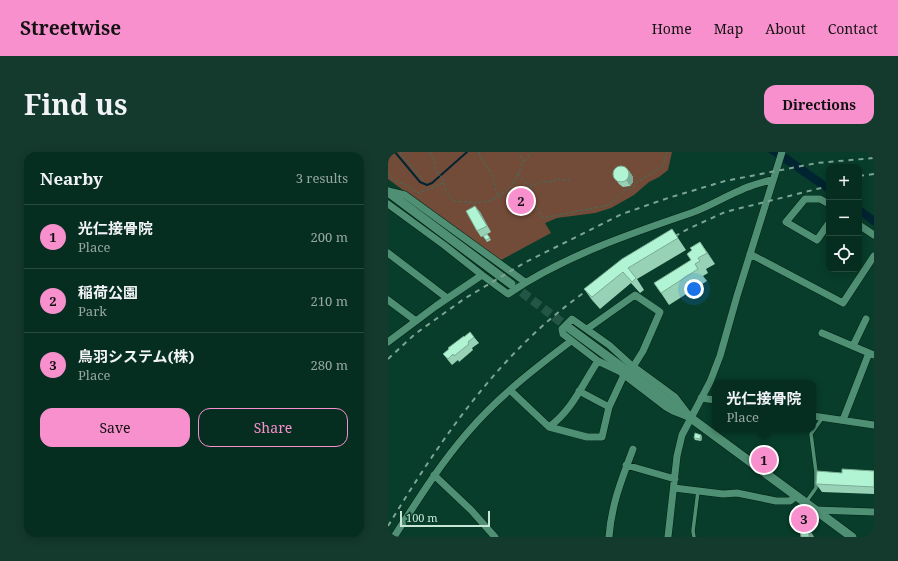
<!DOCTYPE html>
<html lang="en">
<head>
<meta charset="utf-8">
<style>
  body { margin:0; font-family:"Noto Serif","Noto Sans JP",serif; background:#143a2d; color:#f1f3f6 }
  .controls { position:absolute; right:12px; top:12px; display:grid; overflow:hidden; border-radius:8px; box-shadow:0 2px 10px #0003 }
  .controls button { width:36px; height:36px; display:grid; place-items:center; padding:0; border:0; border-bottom:1px solid #274a3e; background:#062e20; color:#f1f3f6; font:20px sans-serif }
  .scale { position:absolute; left:12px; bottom:10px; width:90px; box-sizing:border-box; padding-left:4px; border:2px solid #c6e6d6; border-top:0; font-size:11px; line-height:14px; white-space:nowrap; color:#c6e6d6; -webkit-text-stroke:3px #083d2b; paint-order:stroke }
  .you { position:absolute; left:306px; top:137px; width:14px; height:14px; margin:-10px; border:3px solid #fff; border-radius:50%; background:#1a73e8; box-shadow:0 0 0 6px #1a73e833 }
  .badge { display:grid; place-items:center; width:26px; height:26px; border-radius:50%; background:#f790cd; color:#111; font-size:13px; font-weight:700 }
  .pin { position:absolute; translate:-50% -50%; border:2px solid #fff; box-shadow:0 1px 4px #0006 }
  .popup { position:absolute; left:324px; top:228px; width:104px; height:52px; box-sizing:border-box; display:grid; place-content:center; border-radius:8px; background:#062e20; filter:drop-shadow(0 1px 3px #0005); font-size:13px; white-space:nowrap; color:#98a8a5 }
  .popup b { font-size:15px; color:#f1f3f6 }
  .popup::after { content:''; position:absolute; left:50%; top:100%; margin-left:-8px; border:8px solid transparent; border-top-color:#062e20 }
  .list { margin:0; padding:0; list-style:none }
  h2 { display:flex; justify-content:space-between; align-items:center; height:52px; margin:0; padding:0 16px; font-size:17px }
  h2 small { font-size:13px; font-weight:400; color:#98a8a5 }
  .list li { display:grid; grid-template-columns:26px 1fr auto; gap:12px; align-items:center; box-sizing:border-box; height:64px; padding:0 16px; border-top:1px solid #274a3e }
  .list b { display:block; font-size:15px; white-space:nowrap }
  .list p { margin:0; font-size:13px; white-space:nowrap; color:#98a8a5 }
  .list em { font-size:13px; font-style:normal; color:#98a8a5 }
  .actions { display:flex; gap:8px; padding:12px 16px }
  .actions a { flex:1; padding:9px 0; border:1px solid #f790cd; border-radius:12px; text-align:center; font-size:14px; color:#f790cd }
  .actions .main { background:#f790cd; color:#111 }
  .icon { flex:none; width:22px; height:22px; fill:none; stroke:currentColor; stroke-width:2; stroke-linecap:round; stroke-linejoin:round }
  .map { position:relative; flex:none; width:486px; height:385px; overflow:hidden; border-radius:12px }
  header { display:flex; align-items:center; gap:24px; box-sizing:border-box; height:56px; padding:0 20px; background:#f790cd; color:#111 }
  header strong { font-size:19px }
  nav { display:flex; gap:22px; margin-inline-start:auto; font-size:14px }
  .intro { display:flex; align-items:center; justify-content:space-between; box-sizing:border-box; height:96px; padding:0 24px }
  h1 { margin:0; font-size:28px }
  .button { padding:10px 18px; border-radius:12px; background:#f790cd; color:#111; font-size:14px; font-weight:700 }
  main { display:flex; gap:24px; padding:0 24px }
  aside { flex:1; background:#062e20; border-radius:12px; box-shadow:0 2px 10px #0003 }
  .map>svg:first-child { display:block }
  .green { fill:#734b39 }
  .water { fill:#002431 }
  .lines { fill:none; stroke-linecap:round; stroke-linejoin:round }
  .stream { stroke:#002431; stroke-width:2 }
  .secondary-tunnel { stroke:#245645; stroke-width:9; stroke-dasharray:9 4.5; stroke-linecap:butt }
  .lane-casing { stroke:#002215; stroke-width:4.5 }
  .street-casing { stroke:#002215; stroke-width:8 }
  .secondary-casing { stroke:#002215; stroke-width:10 }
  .path { stroke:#41705e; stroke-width:1; stroke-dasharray:3 2; stroke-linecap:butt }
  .lane { stroke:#4f8f73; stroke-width:3.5 }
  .street { stroke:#4f8f73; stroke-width:7 }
  .secondary { stroke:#4f8f73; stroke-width:9 }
  .rail { stroke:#7da594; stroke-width:2; stroke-dasharray:5 5; stroke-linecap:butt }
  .wall { fill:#97d2b6 }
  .shaded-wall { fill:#7bab94 }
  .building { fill:#b0f4d4; stroke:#7bab94 }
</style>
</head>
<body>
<header>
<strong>Streetwise</strong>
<nav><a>Home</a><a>Map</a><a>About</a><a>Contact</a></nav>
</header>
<div class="intro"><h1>Find us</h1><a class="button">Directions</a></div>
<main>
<aside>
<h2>Nearby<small>3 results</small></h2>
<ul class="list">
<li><span class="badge">1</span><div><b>光仁接骨院</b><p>Place</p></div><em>200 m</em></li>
<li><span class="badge">2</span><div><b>稲荷公園</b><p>Park</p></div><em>210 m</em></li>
<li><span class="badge">3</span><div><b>鳥羽システム(株)</b><p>Place</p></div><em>280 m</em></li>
</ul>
<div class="actions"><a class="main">Save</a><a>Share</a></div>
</aside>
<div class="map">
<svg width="486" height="385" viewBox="0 0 486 385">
  <rect width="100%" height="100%" fill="#083d2b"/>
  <path class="green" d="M0,0h284l-4,18 -9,7 -10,5 -15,13 -23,13 -16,5 -38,5 -12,5 6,10 -50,27h-3l-110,-81z"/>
  <path class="water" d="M380,0h16l45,32v10z
    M471,53l15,11v10l-15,-11z"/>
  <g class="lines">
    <path class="stream" d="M7,0l25,30 7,3 5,-2 35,-31"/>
    <path class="secondary-tunnel" d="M123,132l58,44"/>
    <g class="lane-casing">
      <path id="lane" d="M418,350l10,-14v-16l-5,-38 12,-17
        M306,385l-1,-6 5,-40"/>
    </g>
    <g class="street-casing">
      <path id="street" d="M0,39l17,4 120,87
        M0,52l56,41 38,30
        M441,52l-9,-5h-15l-19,23 31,18 12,-17
        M471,73l15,10
        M0,101l59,45
        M362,102l93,49 31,-47
        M0,148l28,21
        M184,167l37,26 21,19 45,33 16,21 -18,-7 -7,-4 -47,-36 -21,-10 -35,-27 -1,-5z
        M199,177l48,-34 25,17 -17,39 -10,16
        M434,181l47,20
        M0,190l48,-36 46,-31 26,19c54,-37 121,-60 183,-81 17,-6 33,-16 50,-23 10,-5 21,-7 32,-11
        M465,194l13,-27
        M122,238l39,37 38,10h15l7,-30 15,-32
        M191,239l30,16
        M313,246l14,2
        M425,264l61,9
        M455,268l26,-67 5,2
        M161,275c24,-18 33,-42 49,-66
        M238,313l49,14
        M46,323l37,35 24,27
        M286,336l49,6 14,-1 39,8h14l6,-5
        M427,358l59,2
        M6,385c23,-36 46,-73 74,-105 30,-35 66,-63 103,-91
        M221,385c2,-31 13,-59 24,-88
        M280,385l9,-81 5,-21 28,-53 10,-26 17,-60 45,-144"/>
    </g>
    <g class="secondary-casing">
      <path id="secondary" d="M0,40l123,92
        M181,176l283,209"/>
    </g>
    <path class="path" d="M12,0l23,28
      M42,0l4,9 2,10 7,8 2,10 6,9 5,3 20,2 12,-2 10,-4 9,-7 6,-6 11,-23 -4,-5v-4
      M91,0c2,9 9,15 13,23 3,7 3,14 6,22
      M137,9l6,-9
      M0,22c6,8 9,7 17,10 6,3 8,7 14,9l24,-10
      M130,22l12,14 -1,6 14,24 66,-13 16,-15 8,-2 4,-6 26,-16 4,-14
      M142,35l12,-6 9,1 8,-3 11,2"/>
    <use href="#lane" class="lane"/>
    <use href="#street" class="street"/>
    <use href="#secondary" class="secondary"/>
    <path class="rail" d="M471,24l15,-2
      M278,89l22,-12 37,-17 104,-26
      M0,207l27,-25 49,-35 60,-36 98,-49 46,-16 57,-17 92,-18 57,-5
      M0,374c56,-92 116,-180 207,-241"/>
  </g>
  <path class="wall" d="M241,19l4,6v5l-3,4 -7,1 -4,-3 -4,-6z
    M87,54l5,6 11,20 -10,5 -4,-6z
    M284,77l14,21 -49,29 7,11 -4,3 -9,-10 -31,26 -8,-9 -8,-11z
    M99,82l4,6 -4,2 -4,-6z
    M312,90l15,22 -9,5 2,4 -5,3 4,5 -38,24 -8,-12 30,-33 1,-10z
    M76,185h10l5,6 -7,5 1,2 -14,12 -1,-2 -6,5 -9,-11z
    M313,283l1,3 -1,3 -6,-1 -1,-2z
    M486,319v23l-52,-2 -6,-8 26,-11z
    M414,355l5,8v8h-7l-5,-8z"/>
  <path class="shaded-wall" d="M241,19l4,6v5l-3,4 -4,-6z
    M87,54l5,6 11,20 -4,-6z
    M312,90l8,11 7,11 -8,-11z
    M313,283l1,3 -1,3 -1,-2z
    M379,306l2,2 -3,4 -2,-2z
    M414,355l5,8v8l-5,-8z
    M421,377l4,6 1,2h-5z"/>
  <path class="building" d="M225 22a8 8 0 1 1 16 0a8 8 0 1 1-16 0Z
    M87,54l12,20 -10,5 -11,-20z
    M284,77l6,9 -50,30 8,10 -4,4 -9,-10 -31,25 -8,-8 38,-30z
    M99,82l3,4 -4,2 -3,-4z
    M312,90l7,11 -9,5 2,3 -5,3 3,5 -37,24 -7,-10 37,-23 -4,-6 5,-4 -2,-2z
    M82,180l4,5 -6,5 1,2 -15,12 -1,-2 -5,5 -5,-5 6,-5 -1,-1 16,-12v1z
    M307,281l6,2 -1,4 -6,-1z
    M374,301l5,5 -3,4 -5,-5z
    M454,317l32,2v16l-58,-3 1,-13 25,2z
    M407,355h7v8h-7z
    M412,377h9v8h-8z"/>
</svg>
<div class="controls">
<button>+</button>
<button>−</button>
<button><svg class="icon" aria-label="locate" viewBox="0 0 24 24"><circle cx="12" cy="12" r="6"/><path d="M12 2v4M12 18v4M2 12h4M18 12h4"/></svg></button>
</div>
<div class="scale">100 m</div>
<div class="you"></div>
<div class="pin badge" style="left:376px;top:308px">1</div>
<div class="popup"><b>光仁接骨院</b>Place</div>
<div class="pin badge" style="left:133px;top:49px">2</div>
<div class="pin badge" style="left:416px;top:367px">3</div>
</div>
</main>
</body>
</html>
